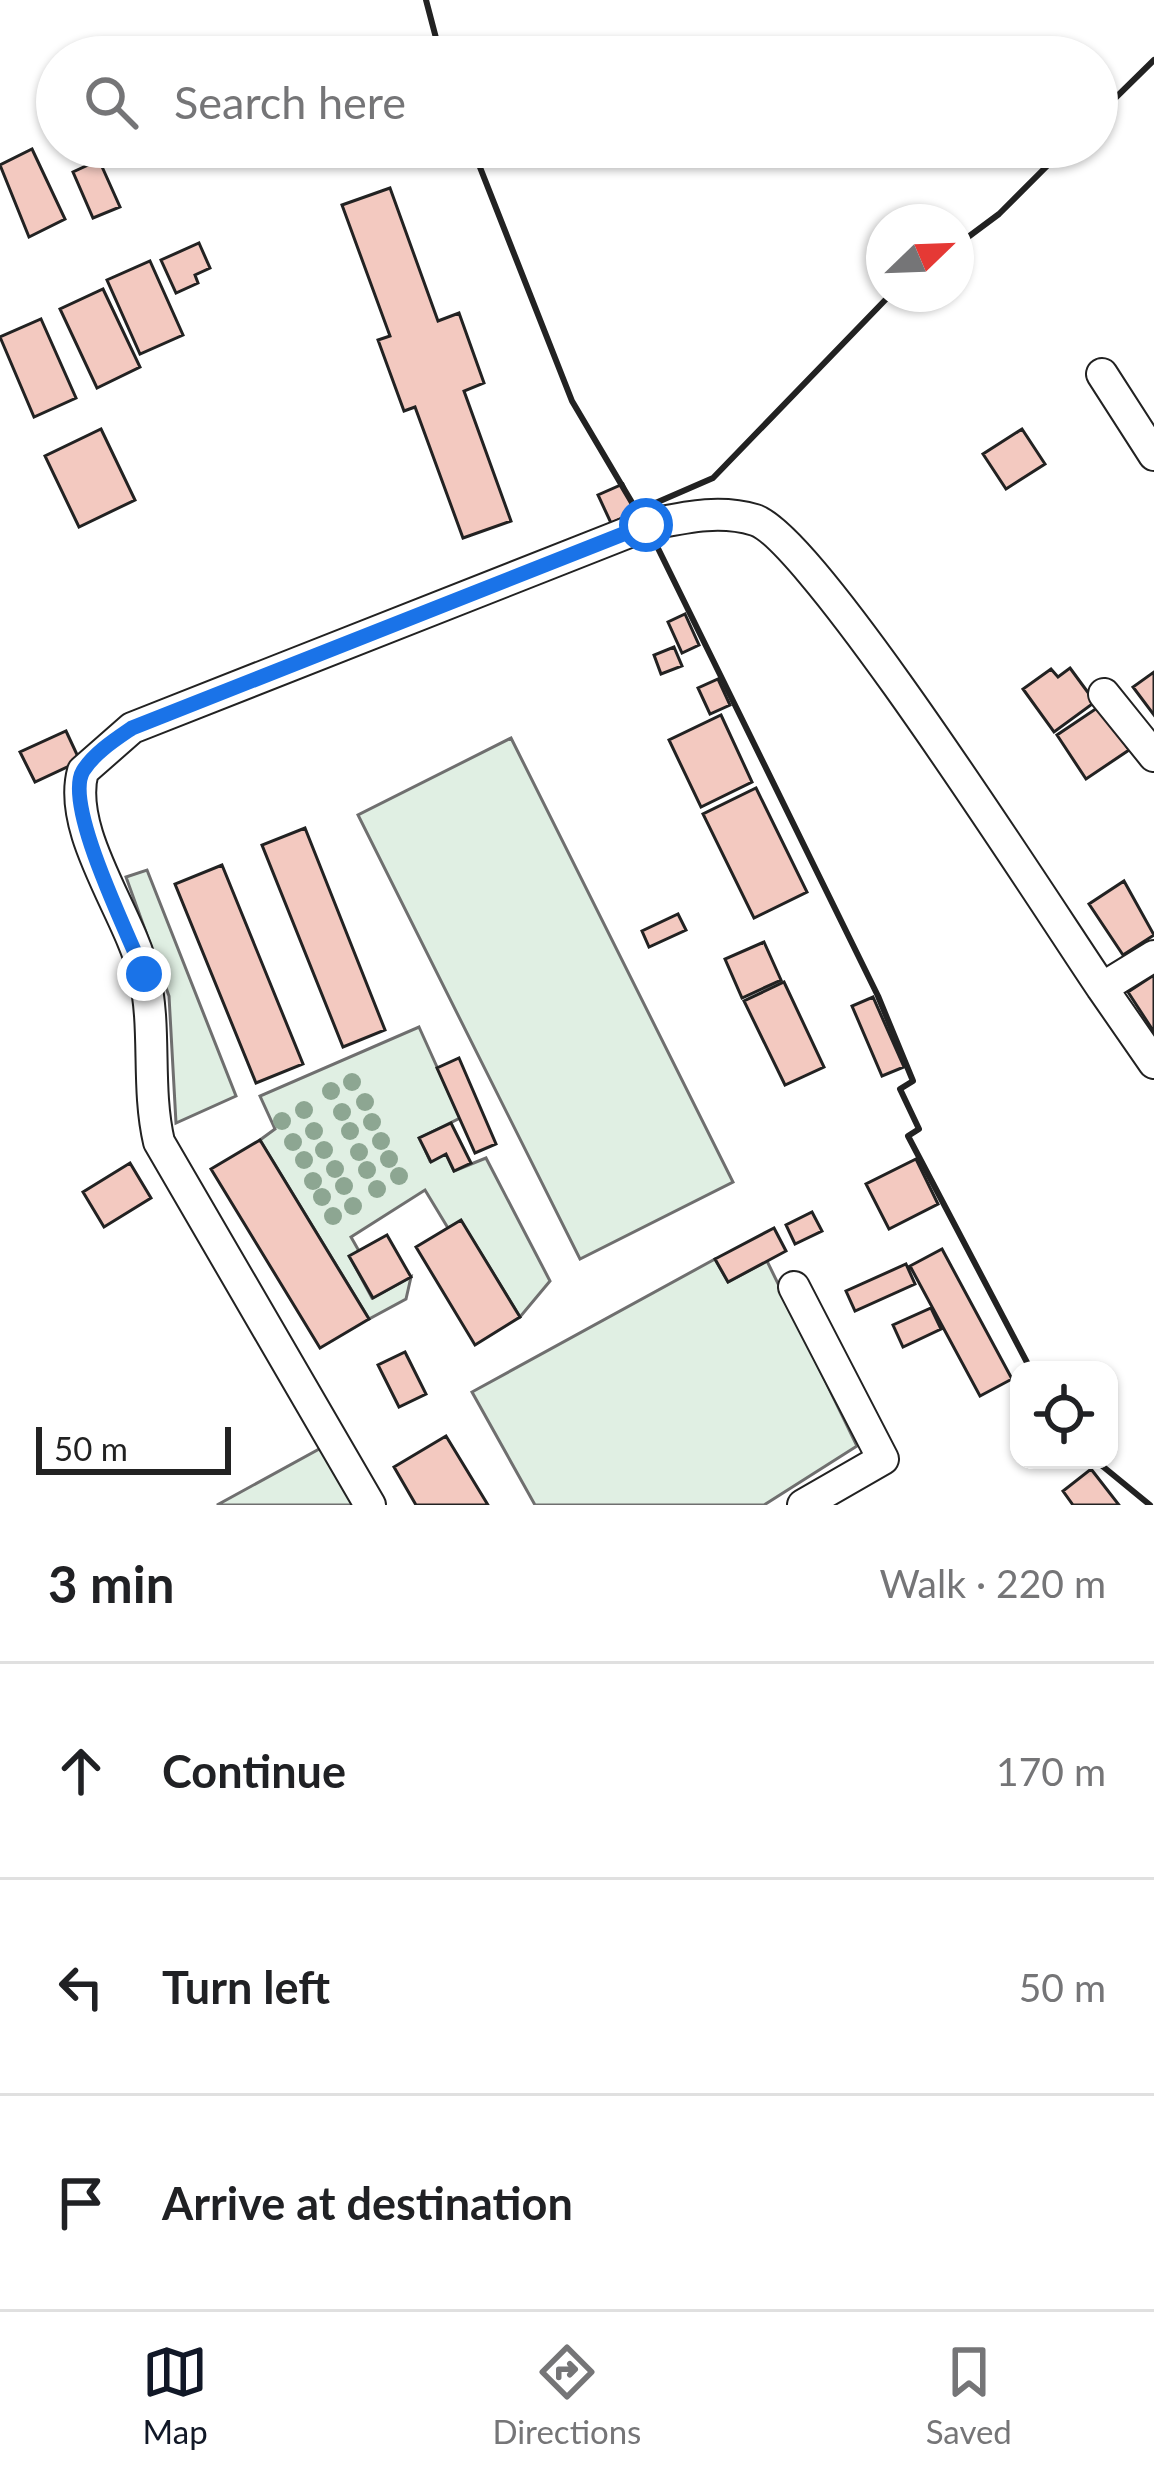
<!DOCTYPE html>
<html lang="en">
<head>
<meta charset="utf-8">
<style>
  body { margin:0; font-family:Lato,sans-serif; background:#f6f6f6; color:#202124 }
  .controls { position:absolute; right:36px; bottom:36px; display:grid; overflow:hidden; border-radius:24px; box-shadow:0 3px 9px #0004 }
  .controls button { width:108px; height:108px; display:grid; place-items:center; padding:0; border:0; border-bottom:3px solid #e0e0e0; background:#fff; color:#202124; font:60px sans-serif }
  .compass { position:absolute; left:866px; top:204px; width:108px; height:108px; border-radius:50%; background:#fff; box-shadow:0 3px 9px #0004; rotate:67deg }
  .scale { position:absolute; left:36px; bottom:30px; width:195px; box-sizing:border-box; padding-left:12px; border:6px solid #222; border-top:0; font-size:33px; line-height:42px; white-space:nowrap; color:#222; -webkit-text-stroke:9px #fff; paint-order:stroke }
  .stop { position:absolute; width:36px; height:36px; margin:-27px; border:9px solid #1a73e8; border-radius:50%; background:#fff }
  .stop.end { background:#1a73e8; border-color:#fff; box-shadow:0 3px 12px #0008 }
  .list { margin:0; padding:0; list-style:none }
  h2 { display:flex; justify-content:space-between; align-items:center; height:156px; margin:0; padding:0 48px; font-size:51px }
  h2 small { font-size:39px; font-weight:400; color:#757577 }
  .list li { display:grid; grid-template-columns:78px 1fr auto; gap:36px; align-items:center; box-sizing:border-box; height:216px; padding:0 48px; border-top:3px solid #e0e0e0 }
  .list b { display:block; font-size:45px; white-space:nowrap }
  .list em { font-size:39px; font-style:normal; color:#757577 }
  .icon { flex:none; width:66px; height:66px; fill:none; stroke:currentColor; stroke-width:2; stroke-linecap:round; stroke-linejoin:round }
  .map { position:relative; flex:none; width:1154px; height:1505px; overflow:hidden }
  .search { position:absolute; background:#fff; box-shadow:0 3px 9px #0004; left:36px; right:36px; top:36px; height:132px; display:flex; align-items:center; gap:30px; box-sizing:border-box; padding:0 42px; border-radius:66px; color:#757577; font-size:45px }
  .sheet { height:804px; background:#fff }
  nav { display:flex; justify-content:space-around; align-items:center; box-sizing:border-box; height:168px; border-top:3px solid #e0e0e0; background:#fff; font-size:33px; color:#757577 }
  nav a { display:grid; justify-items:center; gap:6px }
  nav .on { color:#111827 }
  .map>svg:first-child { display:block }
  .green { fill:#e0efe3; stroke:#6f6f6f; stroke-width:3 }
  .building { fill:#f3c9c0; stroke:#222; stroke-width:3 }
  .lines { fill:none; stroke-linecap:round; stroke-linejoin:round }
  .minor-casing { stroke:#222; stroke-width:34 }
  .minor { stroke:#fff; stroke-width:30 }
  .wall { stroke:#222; stroke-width:6 }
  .tree { fill:#8da692 }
  .route { stroke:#1a73e8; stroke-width:15 }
</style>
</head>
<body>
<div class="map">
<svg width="1154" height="1505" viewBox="0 0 1154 1505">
  <rect width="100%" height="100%" fill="#fff"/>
  <path class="green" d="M511,738l222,444 -153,77 -222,-444z
    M147,870l89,226 -60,27 -7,-127 -43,-119z
    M419,1027l41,91 -40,20 10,23 16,-7 8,17 32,-13 64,123 -30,36 -59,-96 -13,7 -23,-38 -74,47 8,14 -9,6 22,41 39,-21 -5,22 -37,20 -109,-179 15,-11 -15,-33z
    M715,1259l13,23 39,-21 90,185 -93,59h-229l-63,-113z
    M332,1442l38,63h-153z"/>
  <path class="building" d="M32,149l33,70 -36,18 -29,-72z
    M99,160l21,47 -27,11 -20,-46z
    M390,188l48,133 21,-8 25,70 -20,8 47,130 -48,17 -48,-131 -11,4 -26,-71 12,-4 -48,-131z
    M199,243l11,25 -15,7 3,8 -22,10 -15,-33z
    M150,261l33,74 -43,19 -33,-74z
    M103,289l37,78 -43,21 -37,-79z
    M41,319l35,79 -42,19 -34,-80z
    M101,429l34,71 -56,27 -34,-71z
    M1022,429l23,35 -39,25 -23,-35z
    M623,484l12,28 -24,11 -13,-28z
    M685,614l14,31 -17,8 -14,-31z
    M674,647l8,19 -21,8 -7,-19z
    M1070,668l25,34 -41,30 -31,-43 28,-20 7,8z
    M1154,672v43l-21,-28z
    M718,679l12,26 -20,9 -12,-26z
    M1100,706l29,44 -43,29 -29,-44z
    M721,715l31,67 -51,25 -32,-67z
    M66,731l14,30 -45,21 -15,-30z
    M756,788l51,104 -53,26 -51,-104z
    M305,828l80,202 -42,17 -81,-202z
    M222,865l81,199 -47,19 -81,-199z
    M1124,881l30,54 -31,20 -34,-51z
    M678,914l8,16 -37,17 -7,-16z
    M764,942l17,38 -39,18 -17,-39z
    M1154,975v57l-26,-40z
    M784,982l40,85 -39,18 -41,-84z
    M873,997l31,70 -22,9 -30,-70z
    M459,1058l37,86 -21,9 -38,-85z
    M451,1123l20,40 -17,8 -8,-17 -15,8 -12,-24z
    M260,1140l109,179 -49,29 -109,-179z
    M916,1159l22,45 -49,25 -23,-45z
    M130,1163l21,35 -47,29 -21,-35z
    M812,1212l10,19 -27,13 -9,-19z
    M461,1220l59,97 -45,28 -59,-98z
    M774,1228l12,23 -58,31 -13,-23z
    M387,1235l24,42 -38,21 -24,-42z
    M942,1249l70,130 -32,17 -70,-130z
    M906,1264l9,20 -60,27 -9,-20z
    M931,1308l10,21 -38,18 -10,-22z
    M405,1352l21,42 -27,13 -21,-42z
    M446,1436l42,69h-72l-22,-38z
    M1091,1469l28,36h-46l-10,-14z"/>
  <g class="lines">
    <g class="minor-casing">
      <path id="minor" d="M1102,374l52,81
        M1104,694l50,62
        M1154,956l-52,32 52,75
        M794,1287l89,172 -80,46
        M370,1505l-211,-363c-13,-56 -2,-114 -15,-168 -14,-60 -78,-142 -61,-203l49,-43 515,-203c36,-7 71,-16 108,-5 58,18 298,396 347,468"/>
    </g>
    <use href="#minor" class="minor"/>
    <path class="wall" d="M426,0l15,57
      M1097,116l57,-56
      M472,147l100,254 65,110 76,-33 178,-184
      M956,246l43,-32 67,-67
      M649,530l229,466 35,85 -13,8 19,40 -11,7 123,234
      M1095,1460l55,45"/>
  </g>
  <g class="tree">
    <circle cx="352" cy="1082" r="9"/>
    <circle cx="331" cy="1091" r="9"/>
    <circle cx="365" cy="1102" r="9"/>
    <circle cx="304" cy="1110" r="9"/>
    <circle cx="342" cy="1112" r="9"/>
    <circle cx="282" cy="1121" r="9"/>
    <circle cx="372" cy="1122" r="9"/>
    <circle cx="314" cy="1131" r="9"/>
    <circle cx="350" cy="1131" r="9"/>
    <circle cx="381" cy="1141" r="9"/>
    <circle cx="293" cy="1142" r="9"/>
    <circle cx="324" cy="1150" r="9"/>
    <circle cx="359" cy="1152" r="9"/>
    <circle cx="389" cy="1159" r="9"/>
    <circle cx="304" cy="1160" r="9"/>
    <circle cx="335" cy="1169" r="9"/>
    <circle cx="367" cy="1170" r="9"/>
    <circle cx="399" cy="1176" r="9"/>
    <circle cx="313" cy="1181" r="9"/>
    <circle cx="344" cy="1186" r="9"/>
    <circle cx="377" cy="1189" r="9"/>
    <circle cx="322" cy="1197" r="9"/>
    <circle cx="353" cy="1206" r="9"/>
    <circle cx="333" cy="1216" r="9"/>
  </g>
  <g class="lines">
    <path class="route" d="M144,974c-15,-39 -81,-169 -61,-203 11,-18 33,-32 49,-43l514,-203"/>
  </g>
</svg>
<div class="controls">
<button><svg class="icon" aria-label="locate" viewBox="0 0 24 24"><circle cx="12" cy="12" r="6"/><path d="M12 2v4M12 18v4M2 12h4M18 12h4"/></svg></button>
</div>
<svg class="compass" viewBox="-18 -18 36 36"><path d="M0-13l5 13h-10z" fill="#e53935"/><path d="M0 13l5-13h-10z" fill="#757577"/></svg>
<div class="scale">50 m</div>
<div class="stop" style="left:646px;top:525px"></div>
<div class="stop end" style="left:144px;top:974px"></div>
<div class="search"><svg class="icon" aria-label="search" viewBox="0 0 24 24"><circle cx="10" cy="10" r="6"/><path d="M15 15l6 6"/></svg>Search here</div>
</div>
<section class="sheet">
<h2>3 min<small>Walk · 220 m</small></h2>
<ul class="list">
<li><svg class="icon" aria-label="ahead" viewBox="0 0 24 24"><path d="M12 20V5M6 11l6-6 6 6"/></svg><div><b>Continue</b></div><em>170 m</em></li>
<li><svg class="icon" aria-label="left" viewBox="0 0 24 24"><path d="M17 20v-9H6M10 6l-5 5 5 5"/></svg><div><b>Turn left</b></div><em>50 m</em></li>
<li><svg class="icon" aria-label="arrive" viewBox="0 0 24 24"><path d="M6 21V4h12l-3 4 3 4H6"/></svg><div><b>Arrive at destination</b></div></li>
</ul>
</section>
<nav>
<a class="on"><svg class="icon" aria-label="map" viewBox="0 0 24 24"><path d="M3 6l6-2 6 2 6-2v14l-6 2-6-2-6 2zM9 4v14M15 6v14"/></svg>Map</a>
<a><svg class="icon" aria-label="directions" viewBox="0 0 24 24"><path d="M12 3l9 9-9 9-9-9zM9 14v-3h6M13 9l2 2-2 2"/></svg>Directions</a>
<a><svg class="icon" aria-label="saved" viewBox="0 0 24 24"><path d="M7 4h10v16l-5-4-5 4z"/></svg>Saved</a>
</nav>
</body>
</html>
